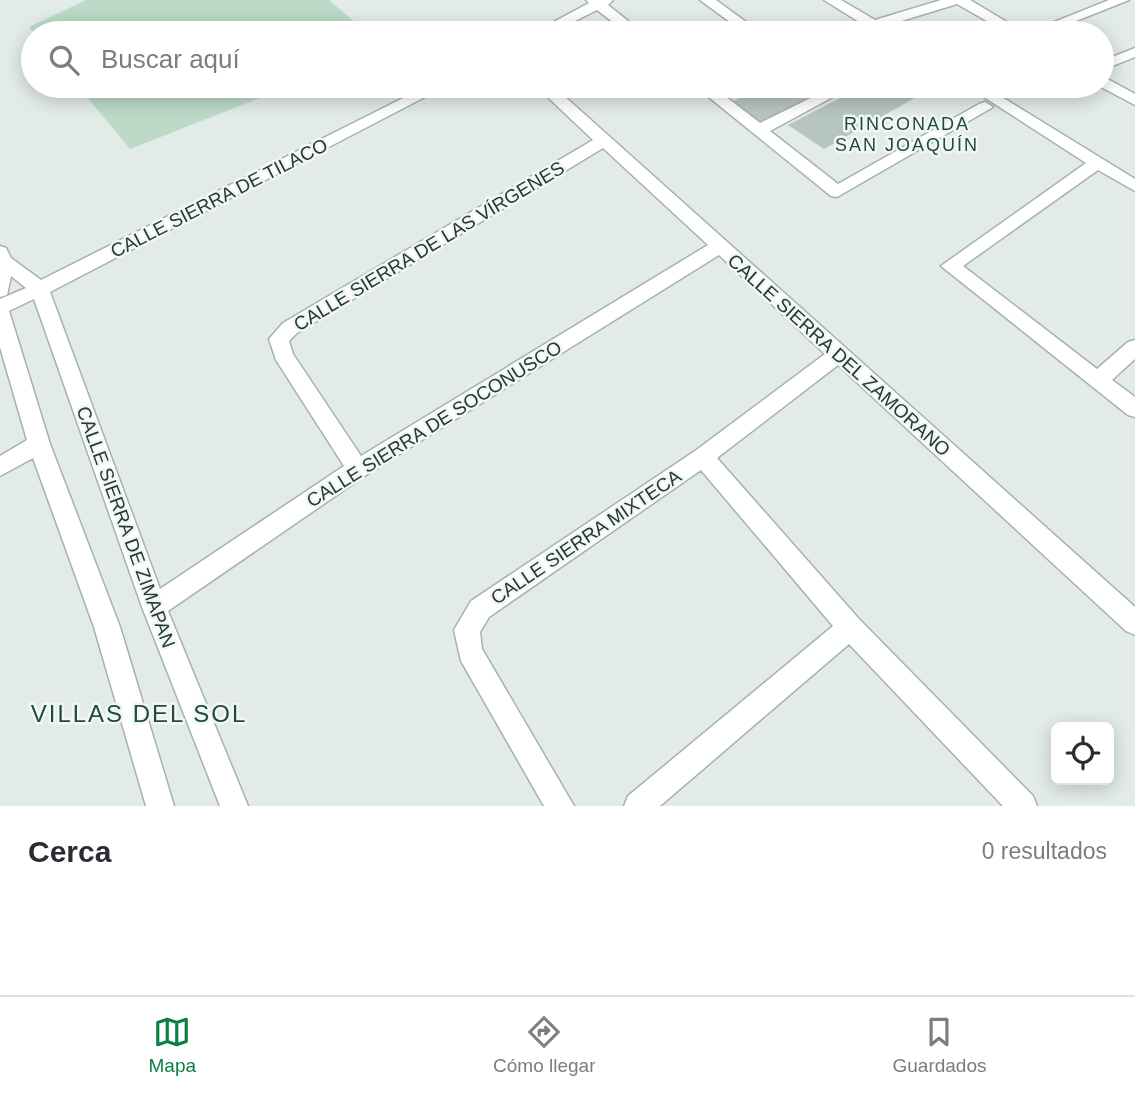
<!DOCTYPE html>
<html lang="es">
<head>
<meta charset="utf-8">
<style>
  body { margin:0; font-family:Helvetica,sans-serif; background:#f2f2f3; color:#2b2b33 }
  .controls { position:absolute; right:21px; bottom:21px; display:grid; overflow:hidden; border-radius:10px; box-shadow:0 4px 18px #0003 }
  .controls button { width:63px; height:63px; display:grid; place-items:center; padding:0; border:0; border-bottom:2px solid #e1e1e2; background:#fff; color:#2b2b33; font:35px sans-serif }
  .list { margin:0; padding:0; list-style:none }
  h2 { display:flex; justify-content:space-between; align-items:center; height:91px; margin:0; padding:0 28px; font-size:30px }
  h2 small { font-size:23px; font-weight:400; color:#7c7c81 }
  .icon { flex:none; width:38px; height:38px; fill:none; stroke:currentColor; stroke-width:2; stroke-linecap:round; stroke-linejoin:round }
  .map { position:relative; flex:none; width:1135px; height:806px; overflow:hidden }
  .search { position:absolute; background:#fff; box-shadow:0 4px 18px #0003; left:21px; right:21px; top:21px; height:77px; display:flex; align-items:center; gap:18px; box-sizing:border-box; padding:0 24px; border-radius:38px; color:#7c7c81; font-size:26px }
  .sheet { height:189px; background:#fff }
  nav { display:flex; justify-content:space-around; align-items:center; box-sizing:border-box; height:98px; border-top:2px solid #e1e1e2; background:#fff; font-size:19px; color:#7c7c81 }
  nav a { display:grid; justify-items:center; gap:4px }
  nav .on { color:#0b8043 }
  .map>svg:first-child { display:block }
  .green { fill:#bcdac7 }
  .building { fill:#b7c5c1 }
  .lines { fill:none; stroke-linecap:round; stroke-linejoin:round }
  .minor-casing { stroke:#a5b2ae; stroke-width:3 }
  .minor { fill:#fff; fill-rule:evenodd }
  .labels { text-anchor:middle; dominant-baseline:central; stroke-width:5; stroke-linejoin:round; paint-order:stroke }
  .far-neighbourhood-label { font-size:18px; letter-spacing:2px; fill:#214a43; stroke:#f2f7f5 }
  .street-label { font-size:19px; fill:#233a36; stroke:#f2f7f5 }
  .near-neighbourhood-label { font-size:24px; letter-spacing:2px; fill:#214a43; stroke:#f2f7f5 }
</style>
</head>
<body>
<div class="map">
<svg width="1135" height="806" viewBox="0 0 1135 806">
  <rect width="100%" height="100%" fill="#e2ebe7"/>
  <path class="green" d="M86,0h243l29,25 3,8h-327l-5,-6z
    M78,86h212l-160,63z"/>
  <path class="building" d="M765,86h70l-77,39 -29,-22z
    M863,86h73l-112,63 -36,-24z"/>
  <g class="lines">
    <g class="minor-casing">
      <path id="minor" d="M586,0h27l-5,5 35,28h-16l-30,-23 -46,23h-18l56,-30z
        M700,0h16l45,33h-16z
        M824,0h17l34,20 66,-20h29l55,33h-17l-51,-29 -72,22 6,7h-14z
        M1109,0h20l-83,33h-19z
        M1135,48v9l-33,13v-9z
        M1102,76l33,18v11l-36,-19h3z
        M427,86h19l-396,206 110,297 184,-123 -68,-106 -7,-21 14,-16 310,-183 -57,-54h17l582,521v28l-9,-4 -288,-266 -121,93 142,161 174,177 4,10h-34l-154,-162 -189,162h-36l4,-10 205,-170 -132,-156 -212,147 -9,15 2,17 92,157h-30l-83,-145 -7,-31 17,-29 224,-150 130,-97 -106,-99 -353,220 -198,136 80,195h-28l-78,-199 -108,-308 -25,12 41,133 70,183 54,179h-28l-52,-179 -61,-169 -33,18v-20l27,-16 -27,-93v-48l26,-11 -15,-12 -4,19 -7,2v-51l6,2 5,10 30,22zM603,148l105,97 -347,211 -68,-102 -4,-13 8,-8z
        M695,86h17l48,37 75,-37h18l-83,45 68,53 141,-80 6,-2 8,5 -156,90 -6,-1z
        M967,86h17l151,93v12l-37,-21 -135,96 134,103 31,-27 7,-2v19l-23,21 23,17v20l-7,-2 -187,-149 145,-103z"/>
    </g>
    <use href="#minor" class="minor"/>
  </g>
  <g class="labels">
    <g class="far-neighbourhood-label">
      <text x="907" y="124">RINCONADA<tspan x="907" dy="21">SAN JOAQUÍN</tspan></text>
    </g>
    <g class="street-label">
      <text transform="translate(219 198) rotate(-27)">CALLE SIERRA DE TILACO</text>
      <text transform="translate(429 246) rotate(-31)">CALLE SIERRA DE LAS VÍRGENES</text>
      <text transform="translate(839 355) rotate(42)">CALLE SIERRA DEL ZAMORANO</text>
      <text transform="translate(434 424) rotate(-32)">CALLE SIERRA DE SOCONUSCO</text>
      <text transform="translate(126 527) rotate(70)">CALLE SIERRA DE ZIMAPAN</text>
      <text transform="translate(586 537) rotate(-34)">CALLE SIERRA MIXTECA</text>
    </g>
    <g class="near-neighbourhood-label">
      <text x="139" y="713">VILLAS DEL SOL</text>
    </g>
  </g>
</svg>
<div class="controls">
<button><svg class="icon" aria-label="locate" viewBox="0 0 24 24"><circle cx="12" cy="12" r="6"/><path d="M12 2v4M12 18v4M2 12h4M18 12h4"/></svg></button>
</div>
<div class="search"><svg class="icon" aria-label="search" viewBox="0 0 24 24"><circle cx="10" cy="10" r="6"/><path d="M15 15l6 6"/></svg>Buscar aquí</div>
</div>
<section class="sheet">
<h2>Cerca<small>0 resultados</small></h2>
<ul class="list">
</ul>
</section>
<nav>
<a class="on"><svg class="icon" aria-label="map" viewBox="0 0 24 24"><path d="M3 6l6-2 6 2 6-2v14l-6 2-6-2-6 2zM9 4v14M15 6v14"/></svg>Mapa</a>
<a><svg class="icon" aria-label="directions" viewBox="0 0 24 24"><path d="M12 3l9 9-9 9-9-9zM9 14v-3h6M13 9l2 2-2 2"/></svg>Cómo llegar</a>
<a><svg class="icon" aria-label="saved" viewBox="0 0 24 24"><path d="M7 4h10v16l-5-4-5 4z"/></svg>Guardados</a>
</nav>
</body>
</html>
